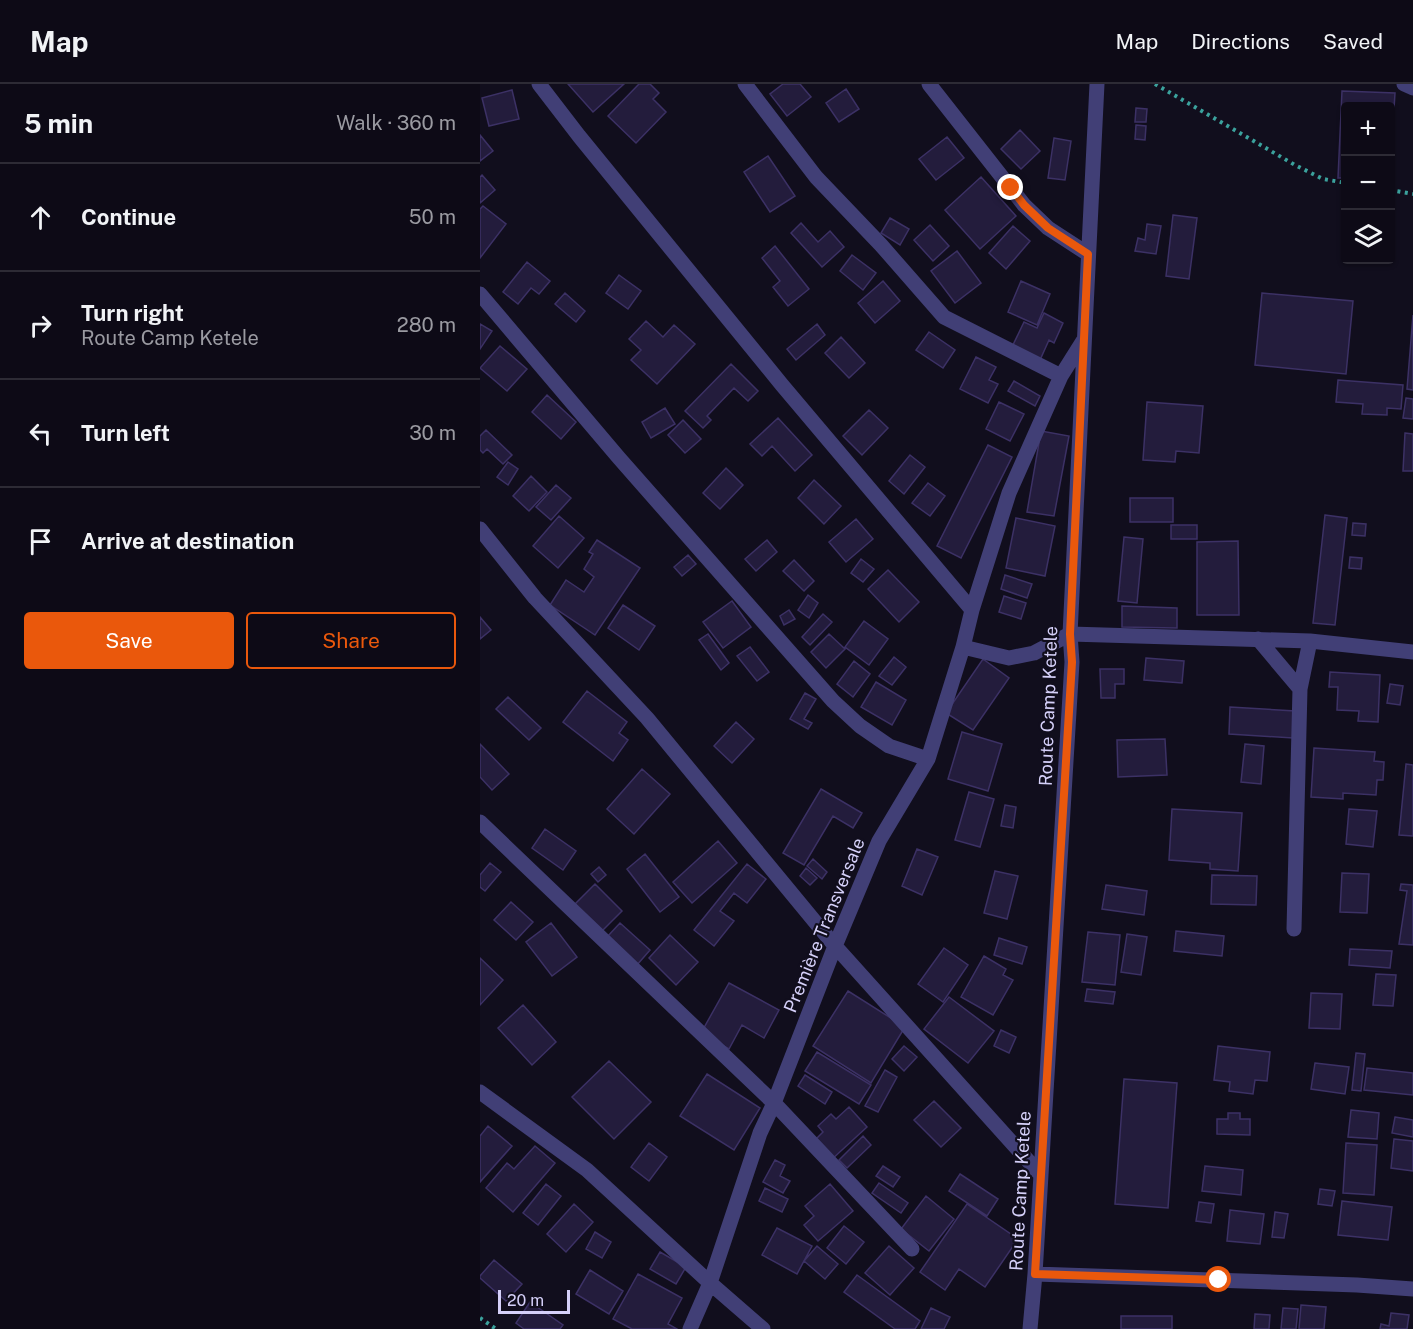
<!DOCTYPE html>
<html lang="en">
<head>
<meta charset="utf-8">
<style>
  body { margin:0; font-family:"Public Sans",sans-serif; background:#16131f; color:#f1f3f6 }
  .controls { position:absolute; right:18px; top:18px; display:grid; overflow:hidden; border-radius:6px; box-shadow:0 2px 4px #0004 }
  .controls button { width:54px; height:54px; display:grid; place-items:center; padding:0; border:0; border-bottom:2px solid #2d2b35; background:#0d0a16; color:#f1f3f6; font:30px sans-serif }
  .scale { position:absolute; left:18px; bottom:15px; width:72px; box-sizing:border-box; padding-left:6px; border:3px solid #d5d0f9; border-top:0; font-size:16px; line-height:21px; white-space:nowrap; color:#d5d0f9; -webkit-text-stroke:4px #110e1d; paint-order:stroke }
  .stop { position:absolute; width:18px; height:18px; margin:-14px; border:4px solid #ea580c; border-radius:50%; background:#fff }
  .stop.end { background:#ea580c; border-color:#fff; box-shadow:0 2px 6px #0008 }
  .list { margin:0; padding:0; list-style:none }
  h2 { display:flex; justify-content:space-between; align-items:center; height:78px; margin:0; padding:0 24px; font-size:26px }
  h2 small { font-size:20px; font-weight:400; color:#9a9aa1 }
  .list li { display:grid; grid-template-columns:39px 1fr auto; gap:18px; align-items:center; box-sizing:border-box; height:108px; padding:0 24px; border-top:2px solid #2d2b35 }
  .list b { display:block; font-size:22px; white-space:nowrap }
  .list p { margin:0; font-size:20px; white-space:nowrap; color:#9a9aa1 }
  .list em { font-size:20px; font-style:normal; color:#9a9aa1 }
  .actions { display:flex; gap:12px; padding:18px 24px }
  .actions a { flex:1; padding:14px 0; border:2px solid #ea580c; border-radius:6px; text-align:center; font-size:21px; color:#ea580c }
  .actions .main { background:#ea580c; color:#fff }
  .icon { flex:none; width:33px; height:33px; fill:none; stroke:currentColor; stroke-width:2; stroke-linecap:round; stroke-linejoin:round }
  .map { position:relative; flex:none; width:933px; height:1245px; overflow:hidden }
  header { display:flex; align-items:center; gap:36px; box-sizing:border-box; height:84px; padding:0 30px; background:#0d0a16; border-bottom:2px solid #2d2b35 }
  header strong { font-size:28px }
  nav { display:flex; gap:33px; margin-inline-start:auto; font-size:21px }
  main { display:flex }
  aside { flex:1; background:#0d0a16 }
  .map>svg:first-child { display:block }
  .building { fill:#231c3c; stroke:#3c3165; stroke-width:1.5 }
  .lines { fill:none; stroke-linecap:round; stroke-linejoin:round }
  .path { stroke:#3ba29d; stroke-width:4; stroke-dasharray:3 4.5; stroke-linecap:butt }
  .minor { stroke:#413f76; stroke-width:15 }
  .route { stroke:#ea580c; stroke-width:8 }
  .labels { text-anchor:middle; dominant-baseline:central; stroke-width:4.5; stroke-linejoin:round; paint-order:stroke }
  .street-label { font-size:18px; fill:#d5d0f9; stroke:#110e1d }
</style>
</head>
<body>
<header>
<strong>Map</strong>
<nav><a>Map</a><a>Directions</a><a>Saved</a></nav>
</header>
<main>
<aside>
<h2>5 min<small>Walk · 360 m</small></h2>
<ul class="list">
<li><svg class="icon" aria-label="ahead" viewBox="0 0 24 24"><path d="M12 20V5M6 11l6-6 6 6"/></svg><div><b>Continue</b></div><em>50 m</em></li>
<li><svg class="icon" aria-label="right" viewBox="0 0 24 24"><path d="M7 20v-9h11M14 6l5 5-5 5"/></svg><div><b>Turn right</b><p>Route Camp Ketele</p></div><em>280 m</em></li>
<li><svg class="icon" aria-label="left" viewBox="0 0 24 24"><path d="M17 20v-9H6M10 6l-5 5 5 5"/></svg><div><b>Turn left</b></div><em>30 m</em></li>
<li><svg class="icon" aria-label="arrive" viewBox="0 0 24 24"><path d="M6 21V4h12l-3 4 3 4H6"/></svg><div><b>Arrive at destination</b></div></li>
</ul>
<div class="actions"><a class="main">Save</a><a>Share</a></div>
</aside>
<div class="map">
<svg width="933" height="1245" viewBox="0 0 933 1245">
  <rect width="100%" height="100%" fill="#110e1d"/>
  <path class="building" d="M88,0h56l-31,28z
    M159,0h11l9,9 -6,6 13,13 -30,31 -28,-27z
    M303,0h17l11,13 -24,19 -17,-22z
    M366,5l13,20 -20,13 -13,-19z
    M32,6l7,29 -30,7 -7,-28z
    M862,7l53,2 -5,78v-65h-44v72h-8z
    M656,24l11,1 -1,13h-11z
    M656,41l10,1 -1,14 -10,-1z
    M540,46l20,21 -19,18 -20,-20z
    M0,51l13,16 -13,10z
    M467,53l17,21 -28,22 -17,-21z
    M574,54l17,3 -6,39 -17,-2z
    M288,72l27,40 -25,16 -26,-40z
    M2,91l13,15 -15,13v-26z
    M501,93l35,39 -36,33 -35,-39z
    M3,122l23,18 -26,34v-49z
    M693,131l24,3 -8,61 -23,-3z
    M410,134l19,11 -9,16 -19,-12z
    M321,139l17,19 12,-11 14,16 -22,20 -31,-34z
    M667,140l14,2 -5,28 -21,-3 3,-13 7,2z
    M450,141l19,21 -16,15 -19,-21z
    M533,142l17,15 -24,28 -17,-16z
    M295,162l34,43 -21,17 -15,-19 7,-6 -18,-23z
    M477,167l24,32 -26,20 -24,-32z
    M372,171l24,18 -13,17 -23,-19z
    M47,178l23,19 -11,13 -8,-6 -13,16 -15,-12z
    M139,191l22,16 -13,18 -22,-16z
    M403,197l17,20 -25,22 -17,-20z
    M541,197l29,13 -13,31 -29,-13z
    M85,209l20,18 -9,11 -21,-18z
    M782,209l91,8 -7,73 -91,-9z
    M564,229l19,10 -9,20 -5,-3 -9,20 -28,-13 12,-25 13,6z
    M933,231v75l-6,-1z
    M166,237l17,16 11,-12 21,19 -38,40 -26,-24 10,-10 -12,-11z
    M0,240l12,7 -12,18z
    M337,240l8,11 -29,25 -9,-11z
    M449,248l26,18 -12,18 -27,-18z
    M361,253l24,26 -16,15 -24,-25z
    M20,262l27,23 -20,22 -27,-23z
    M496,273l20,10 -7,13 9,4 -10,19 -28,-14z
    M251,280l27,27 -10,10 -14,-13 -27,28 4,4 -8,8 -18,-17z
    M858,296l65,5 -2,24 -14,-1v7l-25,-1 1,-10 -27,-2z
    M534,297l26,15 -5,10 -27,-15z
    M67,311l29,27 -15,17 -29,-27z
    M926,314l7,1v20l-10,-1z
    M519,318l25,12 -14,27 -24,-12z
    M667,318l56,4 -4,47 -23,-2 -1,11 -32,-2z
    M185,324l10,16 -24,14 -9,-16z
    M389,326l19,18 -26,27 -19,-19z
    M298,334l34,37 -17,16 -23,-25 -10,10 -12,-12z
    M203,336l18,19 -16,14 -17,-18z
    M6,346l26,25 -9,9 -16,-15 -4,4 -3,-3v-14z
    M561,347l28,5 -15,80 -27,-4z
    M925,349l8,1v37h-10z
    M508,361l24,12 -51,101 -24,-12z
    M430,371l15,12 -21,27 -15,-13z
    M28,378l10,7 -10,16 -11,-8z
    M246,384l17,17 -23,24 -17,-16z
    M51,392l16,16 -18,19 -16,-15z
    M334,396l27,26 -17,18 -26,-26z
    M448,399l17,13 -15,20 -18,-13z
    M76,401l15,13 -20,22 -15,-13z
    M650,414h43v24h-43z
    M845,431l22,3 -12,107 -22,-2z
    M79,432l25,22 -26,30 -25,-22z
    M536,434l39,8 -10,50 -39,-8z
    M376,435l17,20 -27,23 -17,-20z
    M873,439l13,1 -1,12 -13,-1z
    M691,441h26v14h-26z
    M644,453l19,2 -6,64 -19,-2z
    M117,456l43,28 -45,67 -45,-30 16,-25 18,12 10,-15 -10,-8 9,-15 -4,-2z
    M287,456l10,12 -21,19 -11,-12z
    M758,457l1,74h-42v-73z
    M208,471l8,9 -14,12 -8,-9z
    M870,473l12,1 -1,11 -12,-1z
    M381,475l13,10 -11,13 -12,-9z
    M314,476l20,21 -10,10 -21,-20z
    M408,486l31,32 -20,20 -31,-33z
    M525,491l27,9 -5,14 -26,-9z
    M328,511l10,8 -9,15 -11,-8z
    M524,512l22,7 -5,16 -22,-7z
    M252,517l19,26 -28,21 -20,-26z
    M143,521l32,21 -16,24 -31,-22z
    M642,522l55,2v20l-55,-1z
    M309,526l6,9 -11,6 -4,-9z
    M343,530l9,8 -22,23 -8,-8z
    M0,533l11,13 -11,9z
    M384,537l24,18 -19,26 -24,-18z
    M228,550l21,29 -8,7 -22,-30z
    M349,550l16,15 -19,19 -15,-16z
    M270,563l19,25 -12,9 -20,-25z
    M414,573l12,10 -14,18 -13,-9z
    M666,574l38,3 -2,22 -38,-3z
    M503,575l26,19 -36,52 -27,-17z
    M374,577l16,13 -17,23 -16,-13z
    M620,585h24v15h-9v14h-14z
    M850,588l50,3 -2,47 -20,-1 1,-10 -22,-1 1,-23h-9z
    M396,598l30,18 -14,25 -31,-18z
    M910,600l13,2 -3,19 -13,-2z
    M107,607l40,31 -8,11 9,7 -15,21 -50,-39z
    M325,609l11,6 -12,20 8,4 -4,6 -18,-10z
    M28,613l33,31 -12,12 -33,-31z
    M750,623l65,4 -2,27 -64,-4z
    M256,638l18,17 -22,24 -18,-17z
    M482,648l40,12 -14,47 -40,-12z
    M685,655l2,36 -49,2 -1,-37z
    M0,660l29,30 -17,16 -12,-13z
    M765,660l19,2 -3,38 -20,-2z
    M834,664l61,4 -1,9 10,1 -1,18h-6l-1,15 -33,-2v6l-32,-2z
    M926,680l7,1v71l-14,-1z
    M162,685l28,25 -36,40 -27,-25z
    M341,705l41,24 -9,15 -20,-12 -29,49 -21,-12z
    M489,708l25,7 -14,48 -25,-7z
    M525,721l11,2 -3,21 -12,-2z
    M692,725l70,4 -4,58 -28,-2v-6l-41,-3z
    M869,725l28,2 -4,36 -27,-3z
    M65,745l31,22 -13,19 -31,-22z
    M238,757l19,22 -45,40 -19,-21z
    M437,765l21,8 -16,38 -20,-9z
    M165,770l34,43 -19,15 -33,-43z
    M333,775l14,13 -5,7 -15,-13z
    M10,779l11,9 -16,19 -5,-4v-12z
    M267,780l19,15 -19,24 -13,-10 -14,18 14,10 -20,25 -20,-16z
    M119,783l7,8 -8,7 -7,-8z
    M326,784l11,10 -7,7 -10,-9z
    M515,787l23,5 -11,43 -23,-6z
    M862,789l27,1 -2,39 -27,-1z
    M732,791l45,1 -1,29 -45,-1z
    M115,800l27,27 -20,20 -27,-27z
    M921,800l12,1v60l-14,-1 8,-53 -7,-1z
    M626,801l41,6 -3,24 -42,-6z
    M31,818l22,20 -17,18 -22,-20z
    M71,839l26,34 -25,19 -26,-34z
    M140,839l30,27 -13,15 -30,-28z
    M696,847l48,5 -2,20 -48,-5z
    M608,848l32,3 -5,50 -33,-3z
    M647,850l20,3 -6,38 -20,-3z
    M190,851l28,27 -22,23 -27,-27z
    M519,854l28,9 -5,17 -28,-9z
    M464,864l24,17 -25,37 -25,-18z
    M870,865l42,2 -2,17 -41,-3z
    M504,872l22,13 -3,6 10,5 -20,35 -32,-18z
    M0,874l23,22 -23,25z
    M896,890l20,1 -3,31 -20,-1z
    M249,899l50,27 -15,28 -22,-13 -13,24 -28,-16z
    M607,905l28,3 -2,12 -28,-3z
    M368,907l57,36 -34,56 -58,-37z
    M831,909l31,1 -2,35 -31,-1z
    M469,913l45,34 -26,32 -44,-34z
    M43,921l33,37 -24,23 -34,-37z
    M521,946l15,7 -7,16 -15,-7z
    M424,962l13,11 -13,14 -12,-12z
    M738,962l52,6 -3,29 -12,-1 -2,14 -24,-3 1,-9 -16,-2z
    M337,968l54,33 -12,19 -54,-33z
    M876,969l9,1 -4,37 -9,-1z
    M129,977l42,41 -37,37 -42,-42z
    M835,979l34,4 -4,27 -34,-5z
    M887,984l46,5v22l-49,-5z
    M405,986l12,7 -19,35 -13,-6z
    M227,990l53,34 -26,42 -54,-34z
    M325,991l27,17 -7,12 -27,-18z
    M644,995l53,4 -9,125 -53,-4z
    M454,1017l27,27 -20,19 -27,-27z
    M369,1023l18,20 -37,34 -17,-19 10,-10 -5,-6 13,-12 5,5z
    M871,1026l28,3 -2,26 -29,-2z
    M748,1029h12v6h10v16l-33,-1v-15h11z
    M915,1033l18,3v17l-21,-4z
    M8,1042l24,20 -32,36v-46z
    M383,1052l8,9 -24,23 -8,-8z
    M914,1055l19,2v30l-22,-3z
    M169,1059l18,14 -18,24 -18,-14z
    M866,1059l31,2 -3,50 -31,-2z
    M55,1062l20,17 -42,49 -27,-24 21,-25 7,6z
    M295,1076l10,5 -5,11 10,5 -7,12 -20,-11z
    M403,1082l17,11 -7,10 -17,-11z
    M725,1082l38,4 -2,25 -39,-4z
    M480,1090l38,25 -11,17 -38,-25z
    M399,1099l29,20 -7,10 -29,-20z
    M66,1100l15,12 -23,29 -15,-12z
    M350,1100l23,27 -35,30 -14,-16 10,-9 -9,-10z
    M285,1104l23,11 -6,13 -23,-11z
    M840,1105l15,2 -3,15 -14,-2z
    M446,1112l28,23 -25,32 -28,-22z
    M862,1117l50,6 -4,33 -50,-5z
    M719,1118l15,2 -3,19 -15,-2z
    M94,1120l19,18 -27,30 -19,-18z
    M487,1120l51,35 -33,48 -26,-18 -14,21 -25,-18z
    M750,1126l34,4 -4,30 -33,-3z
    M795,1128l13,2 -4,24 -12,-1z
    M364,1142l20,16 -18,22 -19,-16z
    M297,1144l35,18 -15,28 -35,-19z
    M115,1148l16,10 -9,16 -16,-9z
    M337,1162l21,18 -13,15 -21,-18z
    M409,1162l25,22 -24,27 -25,-22z
    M180,1168l26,15 -10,17 -26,-15z
    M14,1176l28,24 -16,17 -26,-23v-2z
    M110,1186l33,21 -14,23 -33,-20z
    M158,1190l44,24 -14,26 9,5h-45l-19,-10z
    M377,1191l63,46 -5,8h-20l-51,-37z
    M50,1218l33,23 -3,4h-36l-8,-6z
    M821,1221l25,2 -2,22h-25z
    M451,1224l19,9 -6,12h-23z
    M803,1224l15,1 -2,20h-15z
    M911,1229l18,2 -2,14h-27l1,-5 8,2z
    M775,1230l15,1 -1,14h-15z
    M641,1232h51v13h-51z"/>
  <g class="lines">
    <path class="path" d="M675,0l140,81 28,14 23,4
      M910,106l23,4
      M0,1234l16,11"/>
    <path class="minor" d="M59,0l40,52 203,249 190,225
      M265,0l71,93 65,68 63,72 117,59
      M449,0l95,121 24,23 40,26
      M924,0l9,4
      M0,210l139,164 214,243 27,25 29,20 39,13
      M0,445l55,69 112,120 188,228 205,228
      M778,555l42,50
      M483,563l9,-37 37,-117 52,-117 22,-35
      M0,738l294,281 138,146
      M814,845l6,-240 10,-48
      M0,1008l107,78 123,113 53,46
      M555,1190l322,11 56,4
      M210,1245l20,-46 50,-150 14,-30 61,-157 44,-105 49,-82 35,-112 46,11 25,-5 36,-19 240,7 103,11
      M550,1245l5,-55 37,-612 -2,-28 27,-550"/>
  </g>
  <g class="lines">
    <path class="route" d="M531,104l13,17 24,23 40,26 -18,380 2,28 -37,612 184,6"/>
  </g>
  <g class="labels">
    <g class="street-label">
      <text transform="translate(568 622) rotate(-88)">Route Camp Ketele</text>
      <text transform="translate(344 841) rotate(-68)">Première Transversale</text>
      <text transform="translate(540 1107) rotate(-87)">Route Camp Ketele</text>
    </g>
  </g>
</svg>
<div class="controls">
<button>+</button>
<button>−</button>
<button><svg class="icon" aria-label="layers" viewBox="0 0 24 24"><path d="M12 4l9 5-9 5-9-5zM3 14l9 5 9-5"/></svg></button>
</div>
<div class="scale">20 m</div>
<div class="stop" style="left:739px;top:1196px"></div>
<div class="stop end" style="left:531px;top:104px"></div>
</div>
</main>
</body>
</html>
